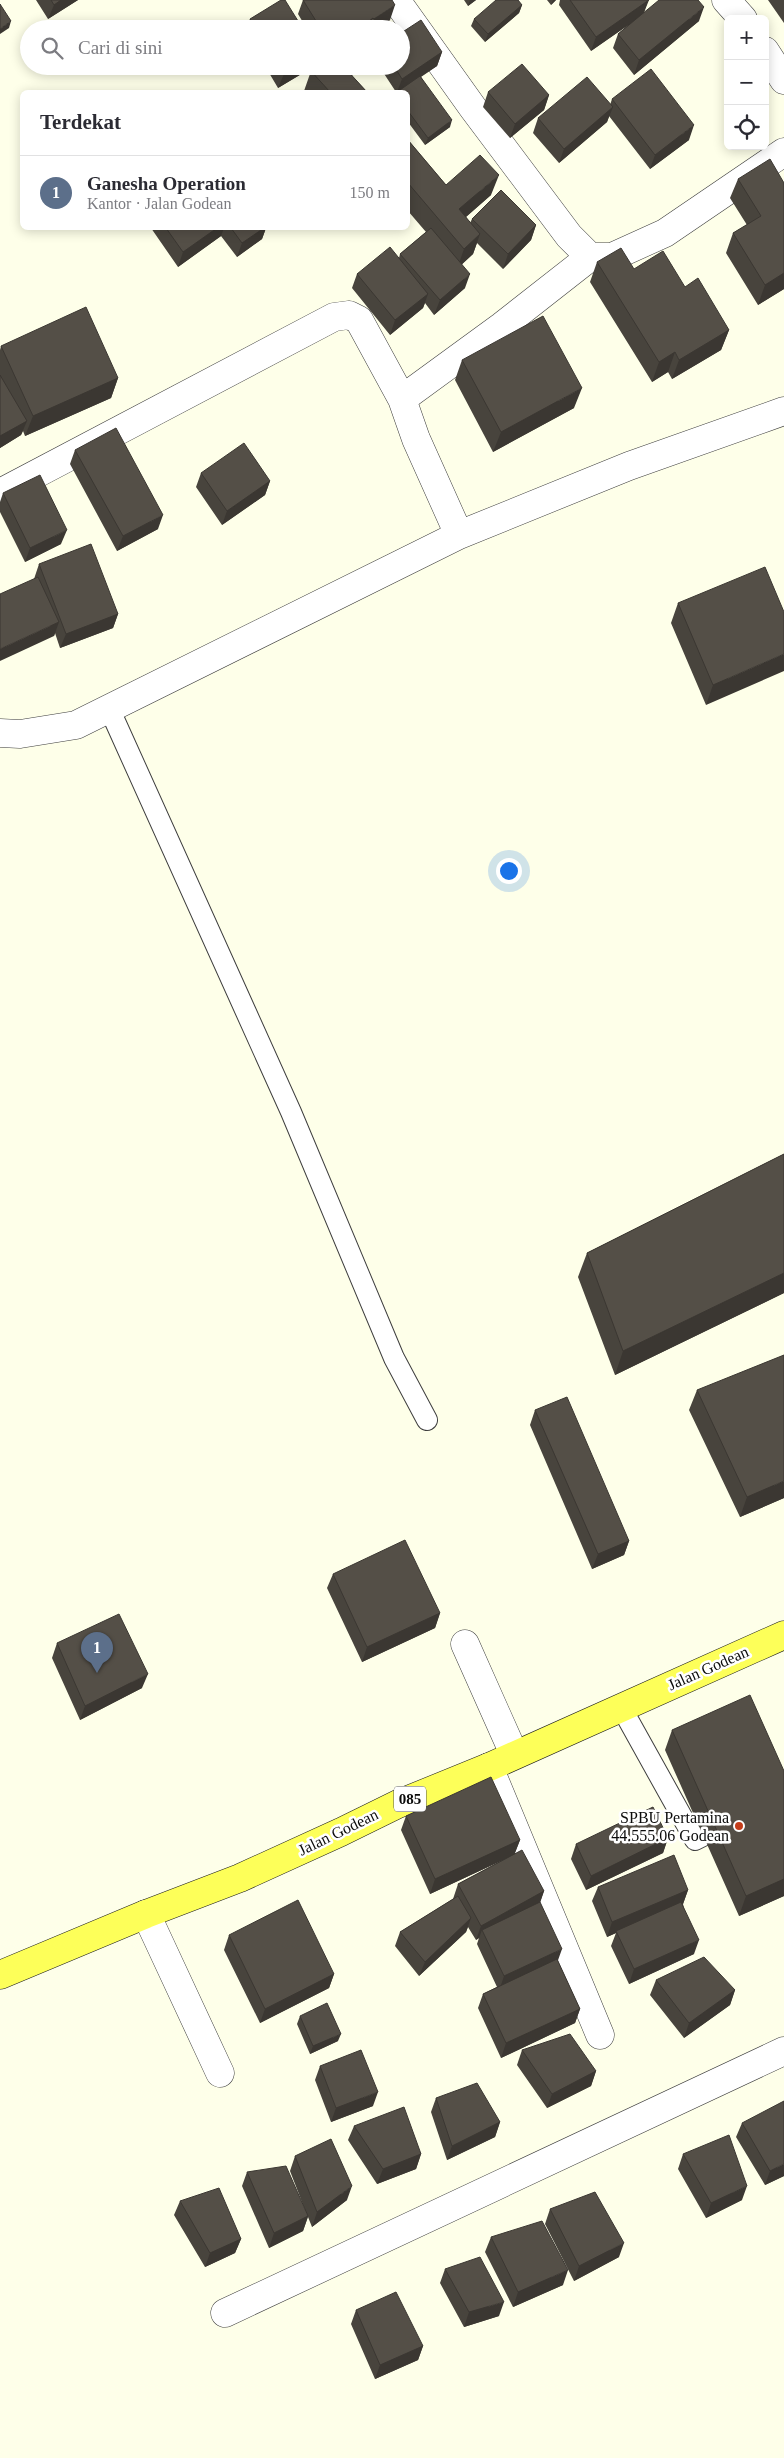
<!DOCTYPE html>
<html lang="id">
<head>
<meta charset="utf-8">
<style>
  body { margin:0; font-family:Georgia,serif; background:#f7f7f7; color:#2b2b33 }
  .controls { position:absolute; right:15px; top:15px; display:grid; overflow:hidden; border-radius:8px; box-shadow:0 2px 12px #0003 }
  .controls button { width:45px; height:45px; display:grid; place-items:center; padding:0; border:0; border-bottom:1px solid #e1e1e2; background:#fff; color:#2b2b33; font:25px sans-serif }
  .you { position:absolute; left:508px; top:870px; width:18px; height:18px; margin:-12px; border:4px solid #fff; border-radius:50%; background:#1a73e8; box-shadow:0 0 0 8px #1a73e833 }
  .badge { display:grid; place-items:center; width:32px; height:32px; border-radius:50%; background:#0f766e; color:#fff; font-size:16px; font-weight:700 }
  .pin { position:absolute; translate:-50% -41px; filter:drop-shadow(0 1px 2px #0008) }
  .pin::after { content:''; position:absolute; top:26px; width:18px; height:15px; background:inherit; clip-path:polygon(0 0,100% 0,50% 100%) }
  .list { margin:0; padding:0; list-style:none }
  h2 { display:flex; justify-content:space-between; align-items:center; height:65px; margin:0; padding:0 20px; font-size:21px }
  h2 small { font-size:16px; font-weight:400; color:#7c7c81 }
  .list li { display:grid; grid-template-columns:32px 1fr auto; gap:15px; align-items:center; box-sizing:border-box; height:75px; padding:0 20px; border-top:1px solid #e1e1e2 }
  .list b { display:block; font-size:19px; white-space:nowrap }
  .list p { margin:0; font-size:16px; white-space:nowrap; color:#7c7c81 }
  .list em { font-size:16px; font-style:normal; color:#7c7c81 }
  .icon { flex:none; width:28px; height:28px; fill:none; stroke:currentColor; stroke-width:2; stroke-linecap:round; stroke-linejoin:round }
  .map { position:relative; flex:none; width:784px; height:2458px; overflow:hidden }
  .search { position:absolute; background:#fff; box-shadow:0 2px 12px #0003; left:20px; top:20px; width:390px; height:55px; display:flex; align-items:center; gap:12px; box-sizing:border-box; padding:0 18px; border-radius:28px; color:#7c7c81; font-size:19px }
  .panel { position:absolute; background:#fff; box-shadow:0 2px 12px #0003; left:20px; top:90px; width:390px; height:140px; border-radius:8px }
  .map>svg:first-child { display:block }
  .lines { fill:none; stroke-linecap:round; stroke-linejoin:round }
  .service-casing { stroke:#3e3e3e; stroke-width:22 }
  .minor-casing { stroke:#3e3e3e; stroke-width:29 }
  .primary-casing { stroke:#1c1c1c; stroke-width:29 }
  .service { stroke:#fff; stroke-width:20 }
  .minor { stroke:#fff; stroke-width:28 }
  .primary { stroke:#fdff59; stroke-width:28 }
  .wall { fill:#48443d }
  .shaded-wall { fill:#3b3732 }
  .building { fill:#544f47; stroke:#3b3732 }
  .poi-dot { fill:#c43d1a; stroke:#fff; stroke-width:2 }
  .labels { text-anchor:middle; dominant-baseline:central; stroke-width:5; stroke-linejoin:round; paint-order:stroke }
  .shield { fill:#fff; stroke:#545454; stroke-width:1 }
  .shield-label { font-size:15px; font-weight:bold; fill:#0b0b0b }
  .street-label { font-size:16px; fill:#0b0b0b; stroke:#fff }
  .poi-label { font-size:16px; fill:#0b0b0b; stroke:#fff; text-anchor:end }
</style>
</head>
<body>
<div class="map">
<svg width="784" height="2458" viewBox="0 0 784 2458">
  <rect width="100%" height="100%" fill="#feffe9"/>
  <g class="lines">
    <g class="service-casing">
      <path id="service" d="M109,708l182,404 103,246 33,62
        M621,1707l74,133 8,-4"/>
    </g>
    <g class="minor-casing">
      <path id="minor" d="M396,0l77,108 96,128 21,21h22l53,-24 119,-81
        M726,0l17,19
        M765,51l19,29
        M402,399l100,-73 88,-69
        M0,493l334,-176 15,-2 10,5 43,79 14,40 43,96
        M0,733l20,1 56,-9 383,-190 170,-69 155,-55
        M465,1644l49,110
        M489,1767l111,268
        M146,1914l74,159
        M225,2313l559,-262"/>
    </g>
    <g class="primary-casing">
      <path id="primary" d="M0,1975l146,-61 94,-36 101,-46 57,-28 91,-37 295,-132"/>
    </g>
    <use href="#service" class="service"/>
    <use href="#minor" class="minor"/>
    <use href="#primary" class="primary"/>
  </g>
  <path class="wall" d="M36,0h42l-30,19z
    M303,0l87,20 -10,6 2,3h-75l-9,-15z
    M464,0h12l-8,6z
    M547,0h9l-5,5z
    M560,0h88l-4,12 55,9 -65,54 -21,-27 5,-14 10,-9 -37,26 -32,-46z
    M768,0h16v23z
    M522,5l-3,8 -34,29 -14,-16 3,-7z
    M250,19l53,10h-57z
    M442,52l-5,14 -16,11 29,50 -25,18 -17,-23v-30h-12l-17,-26h22z
    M265,66h48v1l-35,21z
    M311,71l41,5 15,16h-61l-2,-1z
    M488,92l61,3 -5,15 -34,28 -27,-31z
    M612,99l77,41 -39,29 -41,-53 -2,6 -48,41 -26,-30 5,-15 72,-13z
    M408,140l38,45 45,10 -25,22 4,6 2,-4 64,6 -5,15 -28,29 -26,-26 -4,11 -11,10 3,24 -31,27 -9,-12 -2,5 -33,27 -38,-47 5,-14 42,-16 1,-4 26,-22 -18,-21z
    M738,179l46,4v106l-26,16 -32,-52 7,-20 14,-8 -17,-27z
    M151,228h115l-4,11 -25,18 -16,-21 -43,31z
    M597,262l37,7 51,18 44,43 -8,20 -49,29 -4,-7 -16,10 -62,-100z
    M1,346l117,32 -7,20 -86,38 -2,-5 -2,4 -21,13v-98z
    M462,360l112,48 -81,44 -38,-72z
    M75,450l83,79 -41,22 -47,-87z
    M201,473l69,8 -5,14 -43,30 -26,-38z
    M3,493l58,51 -36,18 -25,-50v-10z
    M39,564l79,50 -5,14 -53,20 -5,-15 -1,3 -20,-57z
    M678,603l106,9 -78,93 -35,-82z
    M784,1154v139l-169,82 -37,-98 9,-24z
    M697,1390l87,108 -44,19 -51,-107z
    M535,1410l94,131 -5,14 -32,14 -62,-144z
    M333,1574l107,39 -5,15 -73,34 -35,-74z
    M57,1643l85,45 -62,32 -28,-62z
    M672,1730l112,41v125l-45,20 -74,-166z
    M406,1816l114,24 -5,13 29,38 -4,12 18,58 22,48 -5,14 -74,35 -23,-50 5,-14 14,-7 -20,-43 2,-6 -3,2 -8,-13 -2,5 -47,44 -24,-30 5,-14 53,-33 5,-15 45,-24 -73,34 -29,-64z
    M668,1838l-5,15 -77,37 -15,-31 5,-15z
    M598,1887l90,3 -5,14 11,50 -65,30 -18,-38 5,-13 -9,4 -15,-36z
    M229,1935l105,39 -5,14 -69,35 -36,-73z
    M656,1980l79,10 -5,15 -46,33 -34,-43z
    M300,2016l38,25 -28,13 -13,-30z
    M522,2050l74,21 -5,15 -44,22 -30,-43z
    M320,2066l53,40 -42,16 -16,-42z
    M436,2098l64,24 -5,15 -48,23 -16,-48z
    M742,2123l42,53 -19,9 -29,-48z
    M354,2126l67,28 -5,15 -39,15 -29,-44z
    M683,2154l59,46 -36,18 -28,-49z
    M295,2156l52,44 -35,27 -4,-10 -5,14 -34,17 -27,-62 5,-14 60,43 -17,-44z
    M180,2201l61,38 -6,14 -30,14 -31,-52z
    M550,2209l69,48 -45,24 -29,-57z
    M491,2237l72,48 -50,22 -28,-55z
    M445,2269l54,47 -35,11 -24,-44z
    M356,2310l67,36 -5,14 -43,19 -24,-55z"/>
  <path class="shaded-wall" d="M61,0h17l-30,19 6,-14z
    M470,0h6l-8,6z
    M553,0h3l-5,5z
    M649,0l-6,15 -52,36 5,-14z
    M395,5l-5,15 -14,9h-18z
    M522,5l-3,8 -34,29 3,-8z
    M704,7l-5,14 -65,54 5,-15z
    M11,21l-2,7 -9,6v-5z
    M442,52l-5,14 -40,26 5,-13z
    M296,66h17v1l-35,21 6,-14z
    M347,66h16l-25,22 7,-20z
    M549,95l-5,15 -34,28 5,-14z
    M613,107l-6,15 -48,41 5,-14z
    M452,120l-2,7 -25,18 3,-7z
    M694,125l-5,15 -39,29 5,-14z
    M499,175l-8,20 -39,34 7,-20z
    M536,225l-5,15 -28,29 5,-15z
    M217,228h7l-3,8 -43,31 5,-15z
    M264,228h2l-4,11 -25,18 5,-14z
    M480,234l-7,20 -16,15 7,-20z
    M784,273v16l-26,16 7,-20z
    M470,274l-5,14 -31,27 6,-15z
    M428,294l-5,14 -33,27 5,-15z
    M729,330l-8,20 -49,29 7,-19z
    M675,352l-7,20 -16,10 7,-20z
    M118,378l-7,20 -86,38 8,-20z
    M582,388l-8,20 -81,44 8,-20z
    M27,421l-6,14 -21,13v-12z
    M270,481l-5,14 -43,30 5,-14z
    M163,515l-5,14 -41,22 6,-15z
    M67,530l-6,14 -36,18 5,-14z
    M118,614l-5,14 -53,20 6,-14z
    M59,622l-5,14 -54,25v-12z
    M784,654v17l-78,34 7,-20z
    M784,1273v20l-169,82 8,-24z
    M784,1481v17l-44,19 7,-20z
    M629,1541l-5,14 -32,14 6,-15z
    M440,1613l-5,15 -73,34 5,-15z
    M148,1674l-6,14 -62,32 5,-14z
    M668,1838l-5,15 -77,37 5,-14z
    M520,1840l-6,15 -84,39 5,-15z
    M784,1879v17l-45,20 7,-20z
    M688,1890l-5,14 -67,27v2l-9,4 5,-15z
    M544,1891l-5,14 -57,25 -3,8 -3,2 5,-14z
    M471,1918l-5,14 -47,44 6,-14z
    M699,1940l-5,14 -65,30 5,-15z
    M562,1949l-5,14 -58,28 5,-15z
    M334,1974l-5,14 -69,35 5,-14z
    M735,1990l-5,15 -46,33 5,-15z
    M580,2009l-5,14 -74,35 5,-15z
    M341,2034l-3,7 -28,13 3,-8z
    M596,2071l-5,15 -44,22 5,-14z
    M378,2092l-5,14 -42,16 5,-14z
    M500,2122l-5,15 -48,23 5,-14z
    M421,2154l-5,15 -39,15 6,-15z
    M784,2164v12l-19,9 5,-14z
    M352,2186l-5,14 -35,27 5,-15z
    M747,2186l-5,14 -36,18 5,-15z
    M308,2216l-5,15 -34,17 5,-15z
    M241,2239l-6,14 -30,14 5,-14z
    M624,2243l-5,14 -45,24 5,-15z
    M568,2270l-5,15 -50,22 5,-15z
    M504,2302l-5,14 -35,11 5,-15z
    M423,2346l-5,14 -43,19 5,-14z"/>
  <path class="building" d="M51,0h10l-7,5z
    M281,0h4l18,29h-47l-6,-10z
    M303,0h89l3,5 -21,14 -1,-1 -8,7 -7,4h-37z
    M496,0h22l4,5 -34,29 -14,-15z
    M570,0h79l-53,37z
    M659,0h39l6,7 -65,53 -21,-26z
    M0,4l11,17 -11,8z
    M373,18l9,11h-22z
    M421,20l21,32 -40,27 -8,-13h7v-33z
    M522,64l27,31 -34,29 -27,-32z
    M279,66h17l-12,8z
    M317,66h30l-2,2 22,24h-37l-19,-21z
    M651,69l43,56 -39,30 -43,-56z
    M420,76l32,44 -24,18 -20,-27v-19h-11z
    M587,77l26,30 -49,42 -26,-31z
    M408,140l38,45 34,-30 19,20 -40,34 21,25 -16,15 -56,-66z
    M770,159l14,24v90l-19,12 -32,-52 28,-17 -23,-37z
    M501,190l35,35 -28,29 -36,-35z
    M166,228h51l-34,24z
    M231,228h33l-22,15z
    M431,228l39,46 -30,26 -40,-46z
    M390,247l38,47 -33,26 -38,-46z
    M621,248l13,21 29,-18 22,36 13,-9 31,52 -50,30 -4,-8 -16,10 -62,-100z
    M86,307l32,71 -85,38 -32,-70z
    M543,316l39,72 -81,44 -39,-72z
    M0,375l27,46 -27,15z
    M116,428l47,87 -40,21 -48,-86z
    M244,443l26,38 -43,30 -26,-38z
    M40,475l27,55 -37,18 -27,-55z
    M91,544l27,70 -52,20 -27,-70z
    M765,567l19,45v42l-71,31 -35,-82z
    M38,577l21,45 -59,27v-55z
    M784,1154v119l-161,78 -36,-98z
    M784,1355v126l-37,16 -50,-107z
    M567,1397l62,144 -31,13 -63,-144z
    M405,1540l35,73 -73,34 -34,-73z
    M119,1614l29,60 -63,32 -28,-63z
    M750,1695l34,76v108l-38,17 -74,-166z
    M491,1777l29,63 -85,39 -29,-63z
    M653,1807l15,31 -77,38 -15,-32z
    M522,1850l22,41 -63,35 -23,-42z
    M674,1855l14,35 -76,32 -14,-35z
    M458,1896l13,22 -46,44 -25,-30z
    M298,1900l36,74 -69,35 -36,-74z
    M540,1902l22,47 -58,27 -22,-46z
    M681,1902l18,38 -65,29 -18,-38z
    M704,1957l31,33 -46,33 -33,-43z
    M557,1959l23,50 -74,34 -23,-49z
    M327,2003l14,31 -28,12 -13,-30z
    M570,2034l26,37 -44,23 -30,-44z
    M361,2050l17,42 -42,16 -16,-42z
    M477,2083l23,39 -48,24 -16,-48z
    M784,2101v63l-14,7 -28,-48z
    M404,2107l17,47 -38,15 -29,-43z
    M729,2135l18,51 -36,17 -28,-49z
    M331,2139l21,47 -35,26 -22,-56z
    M286,2166l22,50 -34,17 -27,-61z
    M219,2188l22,51 -31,14 -30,-52z
    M595,2192l29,51 -45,23 -29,-57z
    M542,2221l26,49 -50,22 -27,-55z
    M480,2257l24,45 -35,10 -24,-43z
    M396,2292l27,54 -43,19 -24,-55z"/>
  <circle class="poi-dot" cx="739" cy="1826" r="5"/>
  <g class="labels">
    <rect class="shield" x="394" y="1786.5" width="32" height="25" rx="4"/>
    <g class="shield-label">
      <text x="410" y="1799">085</text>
    </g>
    <g class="street-label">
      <text transform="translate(708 1668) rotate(-24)">Jalan Godean</text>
      <text transform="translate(338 1832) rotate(-26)">Jalan Godean</text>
    </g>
    <g class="poi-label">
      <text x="729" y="1817">SPBU Pertamina<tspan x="729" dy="18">44.555.06 Godean</tspan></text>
    </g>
  </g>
</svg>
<div class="controls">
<button>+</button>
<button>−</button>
<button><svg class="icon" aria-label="locate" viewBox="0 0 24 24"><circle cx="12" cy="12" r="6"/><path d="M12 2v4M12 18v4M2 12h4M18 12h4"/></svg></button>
</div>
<div class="you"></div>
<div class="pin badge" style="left:97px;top:1673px;background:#5c6f8a">1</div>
<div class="search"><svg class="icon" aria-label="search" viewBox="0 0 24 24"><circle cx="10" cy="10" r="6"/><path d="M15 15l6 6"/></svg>Cari di sini</div>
<section class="panel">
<h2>Terdekat<small></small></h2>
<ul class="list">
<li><span class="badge" style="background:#5c6f8a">1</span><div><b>Ganesha Operation</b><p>Kantor · Jalan Godean</p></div><em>150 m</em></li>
</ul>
</section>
</div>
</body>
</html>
